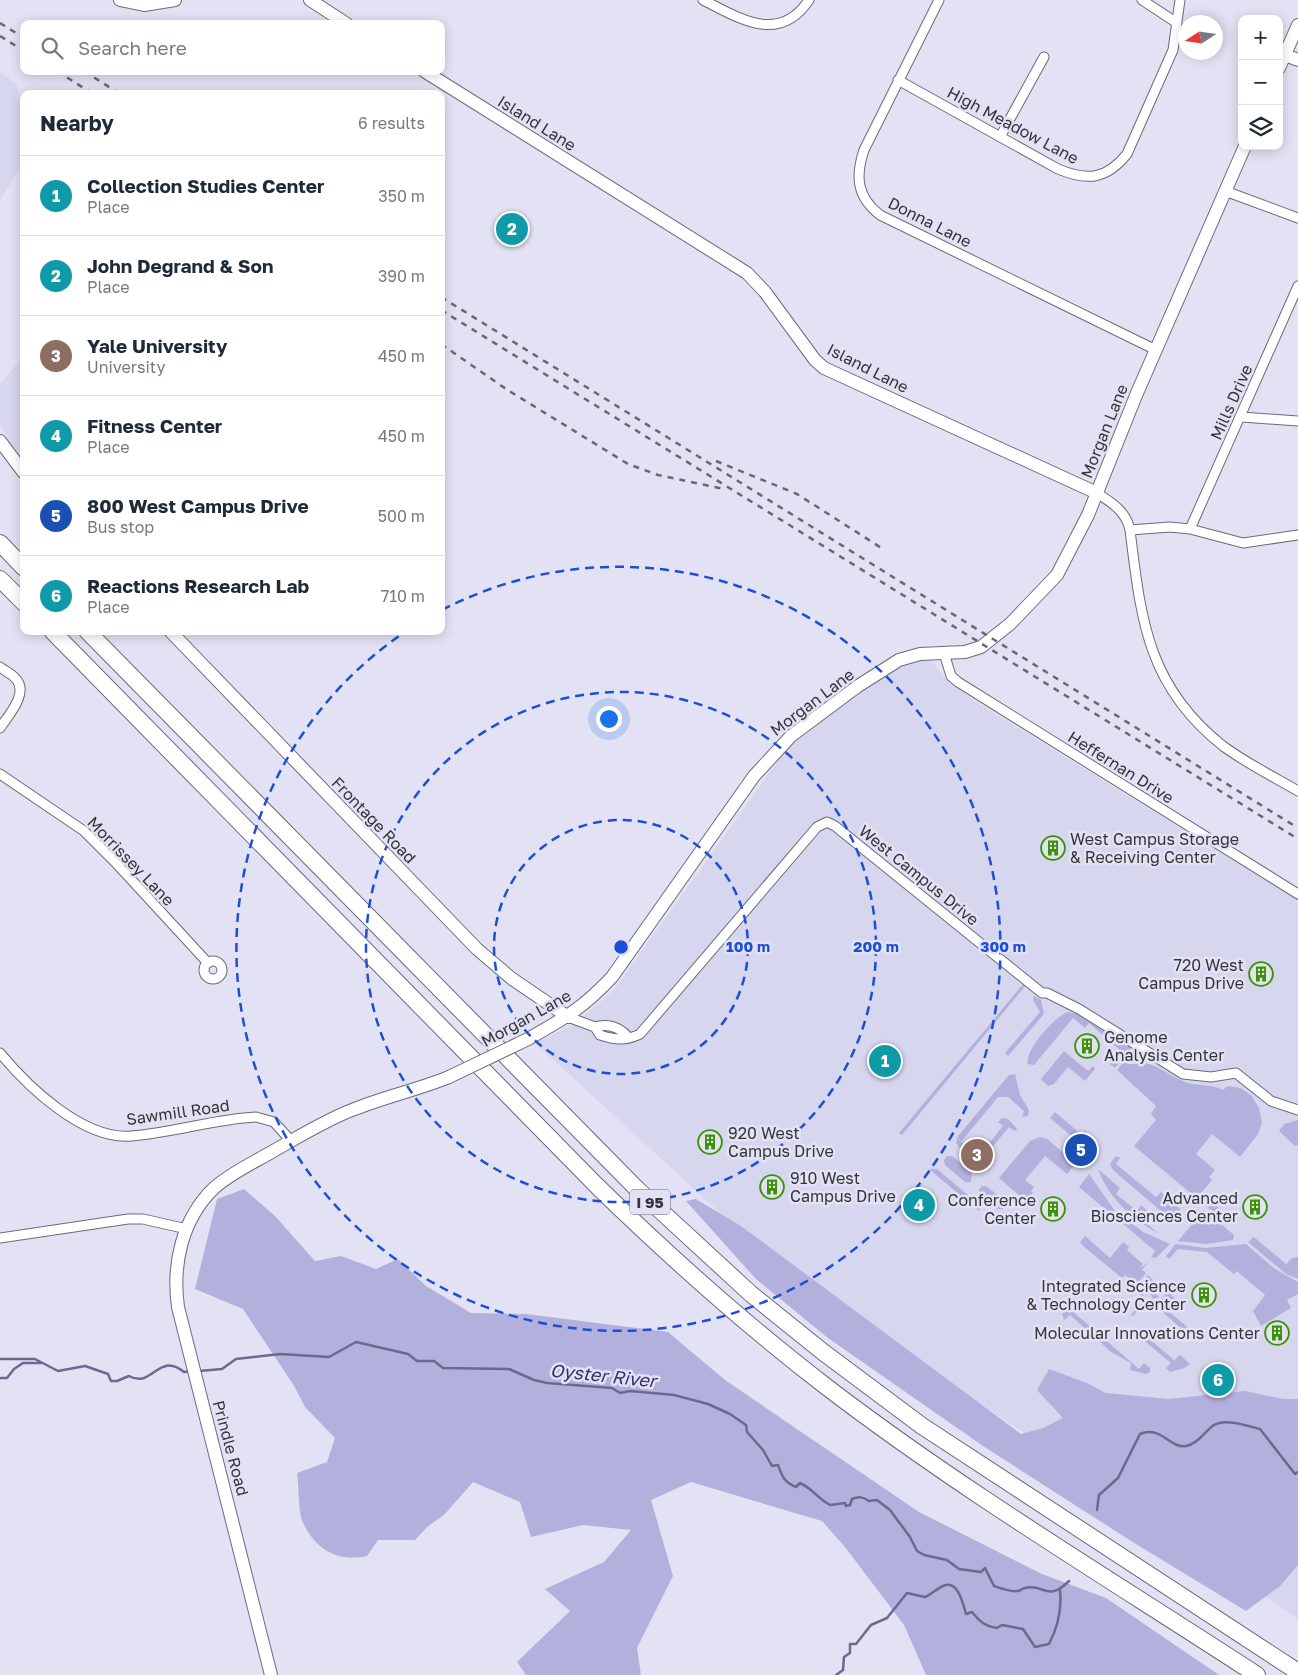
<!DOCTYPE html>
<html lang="en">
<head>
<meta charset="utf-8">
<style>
  body { margin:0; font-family:"Golos Text",sans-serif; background:#f2f2f3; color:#1f2937 }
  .controls { position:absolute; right:15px; top:15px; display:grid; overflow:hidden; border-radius:10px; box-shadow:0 2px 12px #0003 }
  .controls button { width:45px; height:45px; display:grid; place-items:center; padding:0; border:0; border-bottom:1px solid #e0e1e3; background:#fff; color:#1f2937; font:25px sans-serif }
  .compass { position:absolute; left:1178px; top:15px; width:45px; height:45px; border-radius:50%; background:#fff; box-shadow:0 2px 12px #0003; rotate:258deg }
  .you { position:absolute; left:608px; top:718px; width:18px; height:18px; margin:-12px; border:4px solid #fff; border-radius:50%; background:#1a73e8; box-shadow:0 0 0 8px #1a73e833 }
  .badge { display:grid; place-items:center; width:32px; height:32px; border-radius:50%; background:#1a73e8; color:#fff; font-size:16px; font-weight:700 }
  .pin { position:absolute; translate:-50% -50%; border:2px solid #fff; box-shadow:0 1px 5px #0006 }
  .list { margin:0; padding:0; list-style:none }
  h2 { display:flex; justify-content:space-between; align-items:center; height:65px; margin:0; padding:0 20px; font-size:21px }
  h2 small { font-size:16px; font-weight:400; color:#747a83 }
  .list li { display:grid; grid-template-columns:32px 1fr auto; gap:15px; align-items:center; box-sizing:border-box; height:80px; padding:0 20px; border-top:1px solid #e0e1e3 }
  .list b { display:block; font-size:19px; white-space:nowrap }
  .list p { margin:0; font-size:16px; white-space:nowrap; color:#747a83 }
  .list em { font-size:16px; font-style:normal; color:#747a83 }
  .icon { flex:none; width:28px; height:28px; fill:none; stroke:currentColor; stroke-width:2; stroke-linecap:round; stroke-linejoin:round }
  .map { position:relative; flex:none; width:1298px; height:1675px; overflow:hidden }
  .search { position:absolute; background:#fff; box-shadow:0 2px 12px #0003; left:20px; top:20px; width:425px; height:55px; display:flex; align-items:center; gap:12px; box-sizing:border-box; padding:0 18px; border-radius:10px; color:#747a83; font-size:19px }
  .panel { position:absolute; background:#fff; box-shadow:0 2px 12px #0003; left:20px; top:90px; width:425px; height:545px; border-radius:10px }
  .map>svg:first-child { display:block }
  .built { fill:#d7d6ef }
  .green { fill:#b2b0dd }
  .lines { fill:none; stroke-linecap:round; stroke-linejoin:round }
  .stream { stroke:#6c698f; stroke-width:2.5 }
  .street-casing { stroke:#6b6a79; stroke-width:11 }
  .secondary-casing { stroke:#6b6a79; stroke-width:14 }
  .highway-casing { stroke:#6b6a79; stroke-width:18 }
  .street { stroke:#fff; stroke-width:9 }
  .secondary { stroke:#fff; stroke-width:12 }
  .highway { stroke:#fff; stroke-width:16 }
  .rail { stroke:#686871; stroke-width:2.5; stroke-dasharray:6 6; stroke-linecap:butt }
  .secondary-bridge-casing { stroke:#6b6a79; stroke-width:14; stroke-linecap:butt }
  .secondary-bridge { stroke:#fff; stroke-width:12 }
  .ring { fill:none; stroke:#1d4ed8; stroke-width:2.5; stroke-dasharray:9 6 }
  .labels { text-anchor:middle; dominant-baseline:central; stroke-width:5; stroke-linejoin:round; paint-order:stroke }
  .shield { fill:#e3e2f4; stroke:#686872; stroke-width:1 }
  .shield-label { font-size:15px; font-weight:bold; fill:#34343a }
  .street-label { font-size:16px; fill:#34343a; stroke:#e3e2f4 }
  .poi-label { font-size:16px; fill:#34343a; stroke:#e3e2f4; text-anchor:end }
  .water-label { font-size:18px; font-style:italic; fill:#392e6e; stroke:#e3e2f4 }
  .centre { fill:#1d4ed8; stroke:#e3e2f4; stroke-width:2.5 }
  .ring-label { font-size:15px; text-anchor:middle; font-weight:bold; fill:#1d4ed8; stroke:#e3e2f4; stroke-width:5; stroke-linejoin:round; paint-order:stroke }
</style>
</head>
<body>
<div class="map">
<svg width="1298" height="1675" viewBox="0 0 1298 1675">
  <rect width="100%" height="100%" fill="#e3e2f4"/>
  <path class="built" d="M0,72l17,12 7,40v37l-24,40z
    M24,355v104l-15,-18 -9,-17v-40z
    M925,659l7,2 17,22 32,22 317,195v719l-520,-353 -243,-223 34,-16 27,-21 20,-19 171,-239 94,-71 32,-16z"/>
  <path class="green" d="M1029,977l-3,8 -124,150 -3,-2z
    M1034,996l7,4 3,14 -36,42 -3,-3 35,-41 -7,-12z
    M1068,1012l11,2 53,33 -17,21 -5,-4 11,-13 -32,-28 -4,5 -12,-10 -39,47 -6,-1c-4,-13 27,-48 40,-52z
    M1064,1051l24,20 5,-5 2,3 -10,12 -17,-14 -14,17 -6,2 -7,-7z
    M1132,1052l4,4 -9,6 1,2c5,1 11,-1 16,-1 16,2 29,16 44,20 12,3 24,1 35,7l5,-4 12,2 11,7 8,13 3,15 -4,11 -18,23 -28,-23 -16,20 19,16 -6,7 3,3 -11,13 30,25 -3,3 -8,-6 -2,1 -84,-70 22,-26 -5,-6 5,-8 -39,-36z
    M1015,1074l5,21 9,15 -1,6 -6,1 2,-6 -16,-14h-10l-37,45 5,4 -6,2 -4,-5 2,-7 51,-61z
    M1055,1112l27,23 4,-5 1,19 -37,-31z
    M1002,1118l6,1 9,10 -2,2 -6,-4 -29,35 4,5 -3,3 -13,-13 2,-2 6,4 27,-33 -5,-4z
    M1298,1120v25l-3,1 -16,-15 5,-7z
    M1040,1137l7,2 29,24 -9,11 -22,-18 -20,24 9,7 -3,4 2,2 -7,8 -27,-23 31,-37z
    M947,1156h5l20,17 -1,9h-6l-20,-17 -1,-5z
    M1116,1156l4,2 -4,6 40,33 5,-5 19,17 -1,9 -5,2 -5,-2 -56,-48 -3,-6z
    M929,1169h8l44,37 -2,5z
    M1098,1169l22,19 -4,6 21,17 4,-6 9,8 -6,7 13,13c-26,-16 -48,-34 -59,-64z
    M1089,1174l26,37 -3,4 -33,-28z
    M982,1186h4l18,14 -1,9h-6l-17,-15 -1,-5z
    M244,1189l31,27 40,45 26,-5 35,13 22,-10 28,27 45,27 55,1 142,18 57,48 194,132 123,62 64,24 113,77h-293l-22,-50 -59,-78 -23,-26 -131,-39 -40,18 22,76 -36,72 4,27h-115l-9,-13 53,-51 -25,-22 59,-27 27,-32 -48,-5 -52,12 -11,-35 -47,-20 -29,33 -17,12 -12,13h-37l-11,16c-29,6 -50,-5 -64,-33 -5,-11 -4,-37 -6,-50l30,-11 8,-24 -30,-31 -12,-23 -50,-75 -48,-20 22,-90z
    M696,1199l45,27 280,208 22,-6 20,-10 -26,-28 12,-21 38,14 19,10 63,6 76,-8 38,8h15v166l-18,21 -34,25 -115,-70 -148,-95 -155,-108 -72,-59 -70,-78z
    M1204,1210l30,25 -1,5 -27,4 -28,-3z
    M1118,1213l25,19 27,12 -14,14 -5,-1 4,-6 -40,-34z
    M1085,1236l25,22 13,-16 6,5 -2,3 16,14 -3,4 8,-5 -6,7 4,3 -10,12 -11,-10 -3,3 -39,-32 -3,-4z
    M1254,1237l32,27 6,-6 6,-1v22l-12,-5 -38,-32z
    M1176,1244l29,4 41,-4 29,25 23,13v12l-11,6 4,8 -30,18 -8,-15 12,-16 -28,-24 -3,3 -27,-22 -29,-3 -9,10 -3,-3z
    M1148,1275l5,5 -5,7 11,10 -6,2 -3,-7 -4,3 -2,-2 -1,2 3,5 -13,16 -2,-1 11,-13 -4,-4 3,-3 -16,-14 1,-2 11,9z
    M1165,1281l3,3v8l8,7 -9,11 26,22 1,7 -32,-27 -1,-12 4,-5 -7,-6z
    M1072,1303l2,2 -3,5 68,59 5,-6 6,5v4l-4,2 -16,-4 1,-7 -20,-11 -41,-37 -6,5 -2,-6z
    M1139,1330l35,30 6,-5 10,9 -6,4 -14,4 -4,-4 5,-5 -35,-29 -1,-2z"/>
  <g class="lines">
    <path class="stream" d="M0,1359h35l23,12 27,-5 23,8 3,7h6l12,-5c24,13 29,-25 55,-4l7,-1
      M199,1371l23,-2 14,-10 44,-5 49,3 27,-15 52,12 9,7h17l9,7 66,1 25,11 13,3 65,5 8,5 10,-2 44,4 34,9 22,10 16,11 1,7 16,18 9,16 6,-1c4,11 6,17 18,22l4,-4c12,5 18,16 30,22l15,-2 1,3 4,-1 2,-6c7,-3 11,-2 17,2l8,-1 13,10 20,27 7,14 7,4 23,5 12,9 22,3 4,-4 9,18c6,2 16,6 23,5 5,0 3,-2 8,-3 19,-5 22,15 44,-7
      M0,1378h7l7,-9 9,-6h18
      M1097,1510l2,-15 19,-17 22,-44c21,-9 30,15 46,12 12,-2 19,-15 28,-21 12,-7 34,1 46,4l35,45 3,-2
      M836,1675l7,-5 1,-13 6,-4v-9h6l15,-19 16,-7 20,-25 18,4c7,-3 11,-8 18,-11 15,-7 20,18 23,28l6,-2c8,10 13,14 25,16l5,-3 21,4 12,18 14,-3c9,-17 13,-34 11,-54"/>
    <g class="street-casing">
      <path id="street" d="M703,0c36,18 76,45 106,0
        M939,0l-75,150c-9,27 -7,47 16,65l276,135
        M1142,0l35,23
        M898,80l160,89c29,12 48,11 69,-15l46,-104 7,-50
        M1000,137l44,-80
        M1225,191l73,27
        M1242,417l56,4
        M1097,493c15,10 29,18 33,37l40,-3 20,2 53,14 55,-8
        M1190,529l108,-243
        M1130,530c11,89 17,156 93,216 23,17 51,31 75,45
        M944,653l7,23 7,6 340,212
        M0,667c5,4 12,7 16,12 13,14 -8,37 -16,49
        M0,774l84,57 31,31 93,101
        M204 970a9 9 0 1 1 18 0a9 9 0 1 1-18 0Z
        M568,1017l27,10 5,8c15,5 26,6 40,-1l177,-207 10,-5 8,4 207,167h5l32,16 104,65 28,3 25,-4 35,28 27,9
        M595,1027c12,-4 24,0 32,9
        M0,1053c29,35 84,87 131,83 42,-3 83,-17 125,-19l18,5 17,19
        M0,1238l128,-19h15l44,10"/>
    </g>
    <g class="secondary-casing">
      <path id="secondary" d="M120,0l24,5 31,-5
        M310,0l37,24
        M1285,55l13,5
        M1279,68l19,-43
        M424,71l323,202 18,19 50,68 9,8 273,125
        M0,441l24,32
        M170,631l307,318 34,29 57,39
        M528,1039c37,-21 55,-31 84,-62l142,-201 37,-40 67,-50 41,-26 21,-6 45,-2 16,-5 29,-23 47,-49 31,-60 49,-122 108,-247
        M271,1675l-93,-368c-6,-43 4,-88 36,-119 18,-16 41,-26 61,-38 25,-14 51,-30 77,-40 32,-13 65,-20 97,-33"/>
    </g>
    <g class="highway-casing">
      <path id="highway" d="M0,543l24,25
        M0,579l24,24
        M52,631l546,556c73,71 149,139 230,201 136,104 285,193 429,287
        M87,631l551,559 113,104 72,58 99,74 376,246"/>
    </g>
    <use href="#street" class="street"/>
    <use href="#secondary" class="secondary"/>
    <use href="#highway" class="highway"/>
    <path class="rail" d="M0,23l24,15
      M0,36l24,15
      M57,71l36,23
      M84,71l36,23
      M441,297l857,531
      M441,310l857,529
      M441,344l65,45 122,75 30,11 66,14
      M716,461l81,33 86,55"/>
    <g class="secondary-bridge-casing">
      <path id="secondary-bridge" d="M449,1077l79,-38"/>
    </g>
    <use href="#secondary-bridge" class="secondary-bridge"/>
  </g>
  <g class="ring">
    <circle cx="621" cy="947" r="127"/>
    <circle cx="621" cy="947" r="255"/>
    <path d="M442 610A382 382 0 1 1 405 632"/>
  </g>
  <defs>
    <g id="building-ring" transform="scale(1.25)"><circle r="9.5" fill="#e3e2f4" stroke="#3c9302" stroke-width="1.5"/><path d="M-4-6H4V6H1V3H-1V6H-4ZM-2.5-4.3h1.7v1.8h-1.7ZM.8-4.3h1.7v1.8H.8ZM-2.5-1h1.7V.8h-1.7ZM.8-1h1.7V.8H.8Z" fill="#3c9302"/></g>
  </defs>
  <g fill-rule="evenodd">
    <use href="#building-ring" x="1053" y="848"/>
    <use href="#building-ring" x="1261" y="974"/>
    <use href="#building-ring" x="1087" y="1046"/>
    <use href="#building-ring" x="710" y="1142"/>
    <use href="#building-ring" x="772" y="1187"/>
    <use href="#building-ring" x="1255" y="1207"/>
    <use href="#building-ring" x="1053" y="1209"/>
    <use href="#building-ring" x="1204" y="1295"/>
    <use href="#building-ring" x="1277" y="1333"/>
  </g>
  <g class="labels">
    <rect class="shield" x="630" y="1189.5" width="40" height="25" rx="4"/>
    <g class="shield-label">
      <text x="650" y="1202">I 95</text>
    </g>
    <g class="street-label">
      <text transform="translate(537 123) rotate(32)">Island Lane</text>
      <text transform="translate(1013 125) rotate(28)">High Meadow Lane</text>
      <text transform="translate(930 222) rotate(27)">Donna Lane</text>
      <text transform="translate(868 368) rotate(27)">Island Lane</text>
      <text transform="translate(1231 402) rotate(-66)">Mills Drive</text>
      <text transform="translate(1104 431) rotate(-68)">Morgan Lane</text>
      <text transform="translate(812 702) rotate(-37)">Morgan Lane</text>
      <text transform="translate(1121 767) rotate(32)">Heffernan Drive</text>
      <text transform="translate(374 820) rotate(46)">Frontage Road</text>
      <text transform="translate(131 861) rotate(46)">Morrissey Lane</text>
      <text transform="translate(919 875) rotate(39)">West Campus Drive</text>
      <text transform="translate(526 1018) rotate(-29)">Morgan Lane</text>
      <text transform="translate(178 1112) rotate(-8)">Sawmill Road</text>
      <text transform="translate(231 1448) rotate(75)">Prindle Road</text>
    </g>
    <g class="poi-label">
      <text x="1070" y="839" text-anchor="start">West Campus Storage<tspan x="1070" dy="18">&amp; Receiving Center</tspan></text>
      <text x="1244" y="965">720 West<tspan x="1244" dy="18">Campus Drive</tspan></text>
      <text x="1104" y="1037" text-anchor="start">Genome<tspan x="1104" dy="18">Analysis Center</tspan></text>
      <text x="728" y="1133" text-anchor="start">920 West<tspan x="728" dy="18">Campus Drive</tspan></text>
      <text x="790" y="1178" text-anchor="start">910 West<tspan x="790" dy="18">Campus Drive</tspan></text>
      <text x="1238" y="1198">Advanced<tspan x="1238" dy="18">Biosciences Center</tspan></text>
      <text x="1036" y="1200">Conference<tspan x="1036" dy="18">Center</tspan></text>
      <text x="1186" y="1286">Integrated Science<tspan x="1186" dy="18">&amp; Technology Center</tspan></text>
      <text x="1260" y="1333">Molecular Innovations Center</text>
    </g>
    <g class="water-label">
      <text transform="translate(603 1375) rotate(6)">Oyster River</text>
    </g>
  </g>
  <circle cx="621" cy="947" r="8" class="centre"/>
  <g class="ring-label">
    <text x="748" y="952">100 m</text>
    <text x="876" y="952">200 m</text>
    <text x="1003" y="952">300 m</text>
  </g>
</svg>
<div class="controls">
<button>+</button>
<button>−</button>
<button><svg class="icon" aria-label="layers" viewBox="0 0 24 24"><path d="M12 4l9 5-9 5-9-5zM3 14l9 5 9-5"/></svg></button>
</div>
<svg class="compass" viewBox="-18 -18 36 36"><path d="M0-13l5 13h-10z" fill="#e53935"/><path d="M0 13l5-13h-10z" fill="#747a83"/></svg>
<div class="you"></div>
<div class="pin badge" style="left:885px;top:1061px;background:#0f9aa8">1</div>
<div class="pin badge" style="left:512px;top:229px;background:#0f9aa8">2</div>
<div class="pin badge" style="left:977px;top:1155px;background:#8d6e63">3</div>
<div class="pin badge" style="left:919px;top:1205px;background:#0f9aa8">4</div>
<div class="pin badge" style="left:1081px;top:1150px;background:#1a4fb4">5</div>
<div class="pin badge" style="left:1218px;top:1380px;background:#0f9aa8">6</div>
<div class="search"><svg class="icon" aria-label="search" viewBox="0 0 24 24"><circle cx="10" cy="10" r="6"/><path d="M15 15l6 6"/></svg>Search here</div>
<section class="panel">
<h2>Nearby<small>6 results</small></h2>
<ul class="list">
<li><span class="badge" style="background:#0f9aa8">1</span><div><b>Collection Studies Center</b><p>Place</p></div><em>350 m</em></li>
<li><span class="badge" style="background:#0f9aa8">2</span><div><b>John Degrand &amp; Son</b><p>Place</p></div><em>390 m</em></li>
<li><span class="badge" style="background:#8d6e63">3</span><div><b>Yale University</b><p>University</p></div><em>450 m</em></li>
<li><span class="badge" style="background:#0f9aa8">4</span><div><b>Fitness Center</b><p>Place</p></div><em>450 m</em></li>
<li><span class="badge" style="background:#1a4fb4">5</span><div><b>800 West Campus Drive</b><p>Bus stop</p></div><em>500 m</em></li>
<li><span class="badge" style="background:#0f9aa8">6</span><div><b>Reactions Research Lab</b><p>Place</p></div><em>710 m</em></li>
</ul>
</section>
</div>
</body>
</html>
